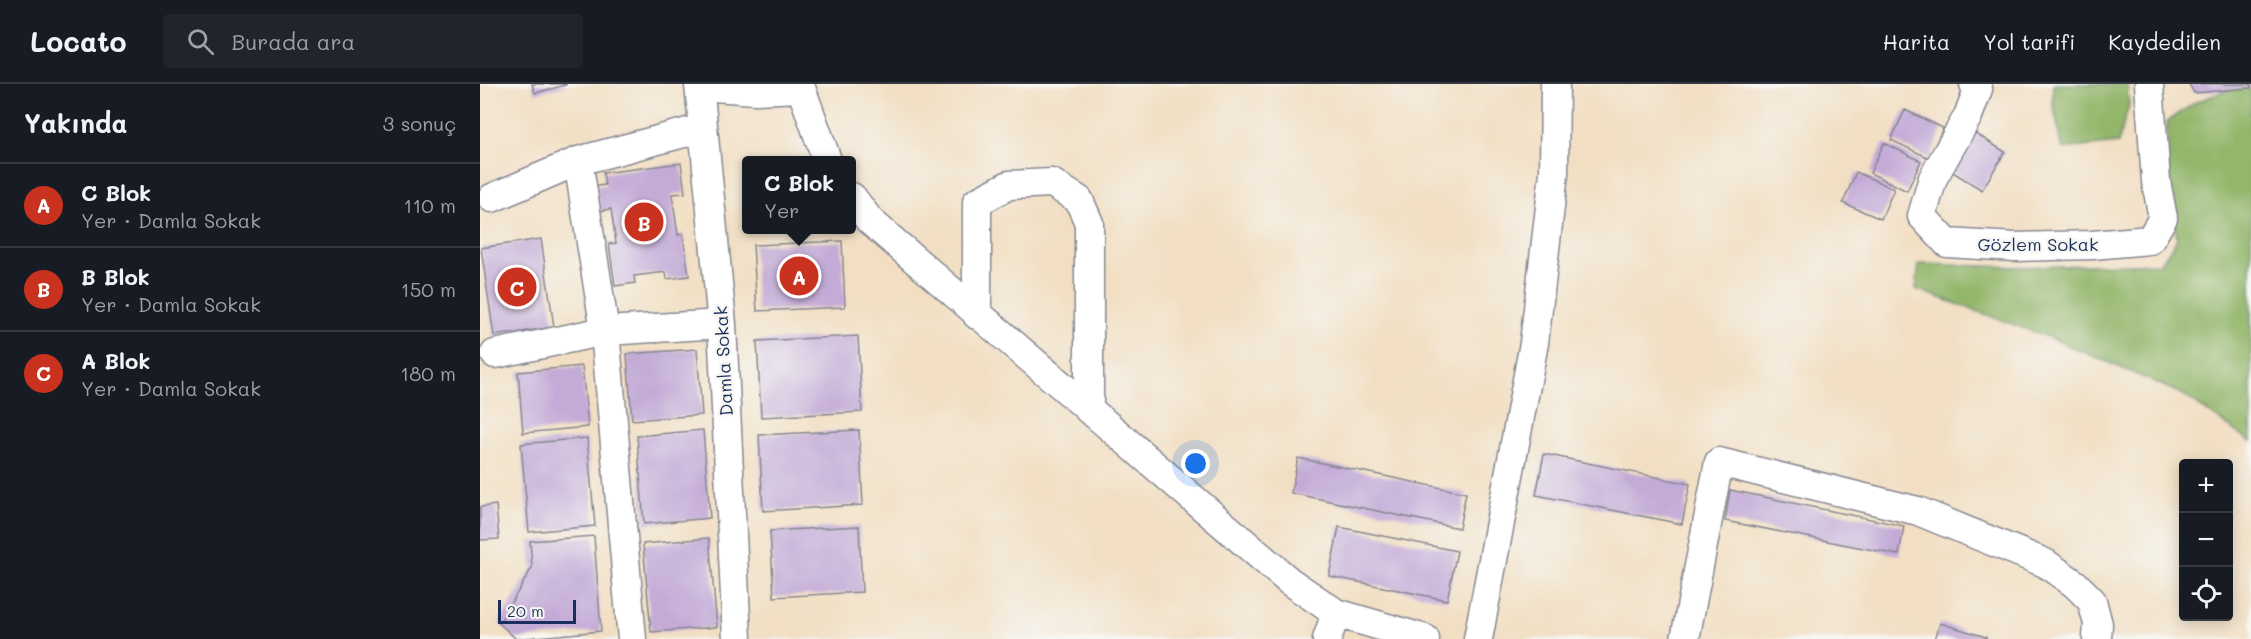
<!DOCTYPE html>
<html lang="tr">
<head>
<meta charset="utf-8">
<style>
  body { margin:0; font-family:Mali,sans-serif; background:#20242c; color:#f1f3f6 }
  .controls { position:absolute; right:18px; bottom:18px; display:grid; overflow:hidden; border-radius:6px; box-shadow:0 3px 15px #0003 }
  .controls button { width:54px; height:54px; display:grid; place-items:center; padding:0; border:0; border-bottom:2px solid #363941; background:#171b24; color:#f1f3f6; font:30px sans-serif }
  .scale { position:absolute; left:18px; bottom:15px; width:78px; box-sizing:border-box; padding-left:6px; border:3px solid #1b2f5e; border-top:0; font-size:16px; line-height:21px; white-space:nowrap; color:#1b2f5e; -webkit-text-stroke:4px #f6f6f2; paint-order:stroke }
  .you { position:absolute; left:716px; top:380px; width:21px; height:21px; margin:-15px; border:4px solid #fff; border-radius:50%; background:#1a73e8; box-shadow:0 0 0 9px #1a73e833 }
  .badge { display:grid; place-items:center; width:39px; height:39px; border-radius:50%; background:#c8321e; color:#fff; font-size:20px; font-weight:700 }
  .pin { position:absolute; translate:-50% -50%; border:3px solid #fff; box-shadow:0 2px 6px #0006 }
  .popup { position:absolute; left:262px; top:72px; width:114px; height:78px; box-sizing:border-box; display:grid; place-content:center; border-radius:6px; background:#171b24; filter:drop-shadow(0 2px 4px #0005); font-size:20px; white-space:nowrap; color:#9ea1a6 }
  .popup b { font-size:22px; color:#f1f3f6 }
  .popup::after { content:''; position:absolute; left:50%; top:100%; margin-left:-12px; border:12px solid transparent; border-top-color:#171b24 }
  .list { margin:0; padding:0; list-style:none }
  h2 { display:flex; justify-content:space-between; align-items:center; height:78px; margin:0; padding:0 24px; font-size:26px }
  h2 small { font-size:20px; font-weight:400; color:#9ea1a6 }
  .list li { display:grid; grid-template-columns:39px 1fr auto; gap:18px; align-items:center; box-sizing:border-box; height:84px; padding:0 24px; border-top:2px solid #363941 }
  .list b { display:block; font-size:22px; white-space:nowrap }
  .list p { margin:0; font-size:20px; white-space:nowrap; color:#9ea1a6 }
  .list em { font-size:20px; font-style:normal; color:#9ea1a6 }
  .icon { flex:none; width:33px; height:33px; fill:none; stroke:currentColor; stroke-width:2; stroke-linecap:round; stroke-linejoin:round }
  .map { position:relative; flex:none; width:1771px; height:555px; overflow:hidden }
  header { display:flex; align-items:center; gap:36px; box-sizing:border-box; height:84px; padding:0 30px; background:#171b24; border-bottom:2px solid #363941 }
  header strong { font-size:28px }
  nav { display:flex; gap:33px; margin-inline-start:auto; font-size:21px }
  .search { width:420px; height:54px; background:#20242c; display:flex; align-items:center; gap:15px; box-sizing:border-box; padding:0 21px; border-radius:6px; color:#9ea1a6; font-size:22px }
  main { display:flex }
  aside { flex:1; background:#171b24 }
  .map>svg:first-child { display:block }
  .forest { fill:#93b66b; stroke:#577264; stroke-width:1.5 }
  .building { fill:#c3aad7 }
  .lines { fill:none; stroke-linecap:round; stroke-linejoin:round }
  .minor-casing { stroke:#868790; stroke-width:31 }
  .minor { stroke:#fff; stroke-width:28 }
  .labels { text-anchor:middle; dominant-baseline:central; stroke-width:5; stroke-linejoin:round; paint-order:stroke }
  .street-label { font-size:18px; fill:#1b2f5e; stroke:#f6f6f2 }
</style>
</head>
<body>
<header>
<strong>Locato</strong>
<div class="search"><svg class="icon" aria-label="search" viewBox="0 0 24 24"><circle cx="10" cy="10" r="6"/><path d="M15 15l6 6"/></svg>Burada ara</div>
<nav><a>Harita</a><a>Yol tarifi</a><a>Kaydedilen</a></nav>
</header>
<main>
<aside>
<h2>Yakında<small>3 sonuç</small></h2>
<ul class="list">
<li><span class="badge">A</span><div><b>C Blok</b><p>Yer · Damla Sokak</p></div><em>110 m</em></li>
<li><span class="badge">B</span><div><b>B Blok</b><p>Yer · Damla Sokak</p></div><em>150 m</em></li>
<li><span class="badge">C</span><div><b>A Blok</b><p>Yer · Damla Sokak</p></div><em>180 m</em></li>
</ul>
</aside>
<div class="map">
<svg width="1771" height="555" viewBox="0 0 1771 555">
  <rect width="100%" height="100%" fill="#f6f6f2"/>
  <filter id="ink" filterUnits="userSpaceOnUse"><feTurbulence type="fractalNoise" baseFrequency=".0167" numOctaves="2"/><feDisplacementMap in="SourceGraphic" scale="12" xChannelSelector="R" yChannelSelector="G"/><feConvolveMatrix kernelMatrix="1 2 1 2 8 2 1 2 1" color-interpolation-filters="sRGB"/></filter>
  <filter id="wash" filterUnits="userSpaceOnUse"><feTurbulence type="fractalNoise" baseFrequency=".008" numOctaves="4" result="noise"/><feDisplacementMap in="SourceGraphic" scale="24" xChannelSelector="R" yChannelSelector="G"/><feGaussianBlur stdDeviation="1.35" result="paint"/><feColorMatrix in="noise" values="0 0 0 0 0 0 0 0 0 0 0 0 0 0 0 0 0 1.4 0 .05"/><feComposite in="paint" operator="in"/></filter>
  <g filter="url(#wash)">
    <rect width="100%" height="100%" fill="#f2dfc3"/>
    <path class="forest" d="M1573,0h74l2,21 -11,38 -55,6 -10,-44z
      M1763,0h8v358l-69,-48 -126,-54 -140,-51 3,-25 101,3 141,-4 16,-24 -8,-57 -2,-60 29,-20z"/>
    <g id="blocks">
      <path class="building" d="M52,0h34v1l-31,8z
        M1709,0h62v4l-57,5z
        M1425,26l38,18 -14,30 -38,-18z
        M1495,49l30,19 -23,38 -31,-19z
        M1404,59l37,18 -14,30 -37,-18z
        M201,79l4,30 -13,1 6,41 5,-1 6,42 -22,3 -1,-7 -32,4 1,7 -20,3 -6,-42 7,-1 -5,-34 -11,2 -3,-25 8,-1 -2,-12z
        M1376,88l38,17 -13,30 -38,-16z
        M61,155l13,88 -60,9 -13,-88z
        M362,157l3,66 -88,4 -4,-66z
        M378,252l4,76 -101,5 -4,-76z
        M217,265l5,66 -70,5 -5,-66z
        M102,282l6,61 -65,6 -5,-61z
        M223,346l7,88 -66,6 -7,-88z
        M379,346l4,75 -100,6 -4,-76z
        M107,354l8,88 -66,6 -8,-88z
        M1064,370l146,30 -8,40 -146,-29z
        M818,374l168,35 -7,35 -168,-35z
        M1250,406l174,36 -5,29 -174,-34z
        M16,421l3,34 -19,1v-33z
        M379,442l3,66 -88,5 -4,-66z
        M859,443l118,24 -10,49 -118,-24z
        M114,452l7,95 -85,8 -17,-16 33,-55 -2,-27z
        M229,454l8,89 -66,5 -8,-88z
        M1460,539l46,14v2h-51z"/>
    </g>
  </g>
  <g filter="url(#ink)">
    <use href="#blocks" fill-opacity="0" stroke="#868790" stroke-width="1.5"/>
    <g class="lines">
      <g class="minor-casing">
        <path id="minor" d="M219,0l23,240 15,315
          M1494,0l4,5 -10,27 -35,62 -11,38 25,27 68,4 77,-2 58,-5 13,-22 -7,-37 -7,-97
          M219,2l57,4 45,-2 26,72
          M98,77l27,170 27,308
          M372,113l18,24 419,360 47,32 89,26
          M12,114l86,-37 125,-33
          M497,231v-113l32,-17 43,-2 27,17 10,23v187
          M15,270l110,-23 117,-7
          M847,555l9,-26
          M998,555l56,-296 20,-170 1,-89
          M1205,555l34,-177 199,49 127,52 30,21 17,17 6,23 -1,15"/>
      </g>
      <use href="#minor" class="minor"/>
    </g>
  </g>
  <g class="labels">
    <g class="street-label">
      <text x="1558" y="160">Gözlem Sokak</text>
      <text transform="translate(243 277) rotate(-93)">Damla Sokak</text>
    </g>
  </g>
</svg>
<div class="controls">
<button>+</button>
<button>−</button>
<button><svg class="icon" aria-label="locate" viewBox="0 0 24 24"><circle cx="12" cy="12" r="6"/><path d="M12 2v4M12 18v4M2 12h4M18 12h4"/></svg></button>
</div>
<div class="scale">20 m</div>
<div class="you"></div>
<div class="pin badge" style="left:319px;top:192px">A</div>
<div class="popup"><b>C Blok</b>Yer</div>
<div class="pin badge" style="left:164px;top:138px">B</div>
<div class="pin badge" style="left:37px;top:203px">C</div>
</div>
</main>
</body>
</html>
